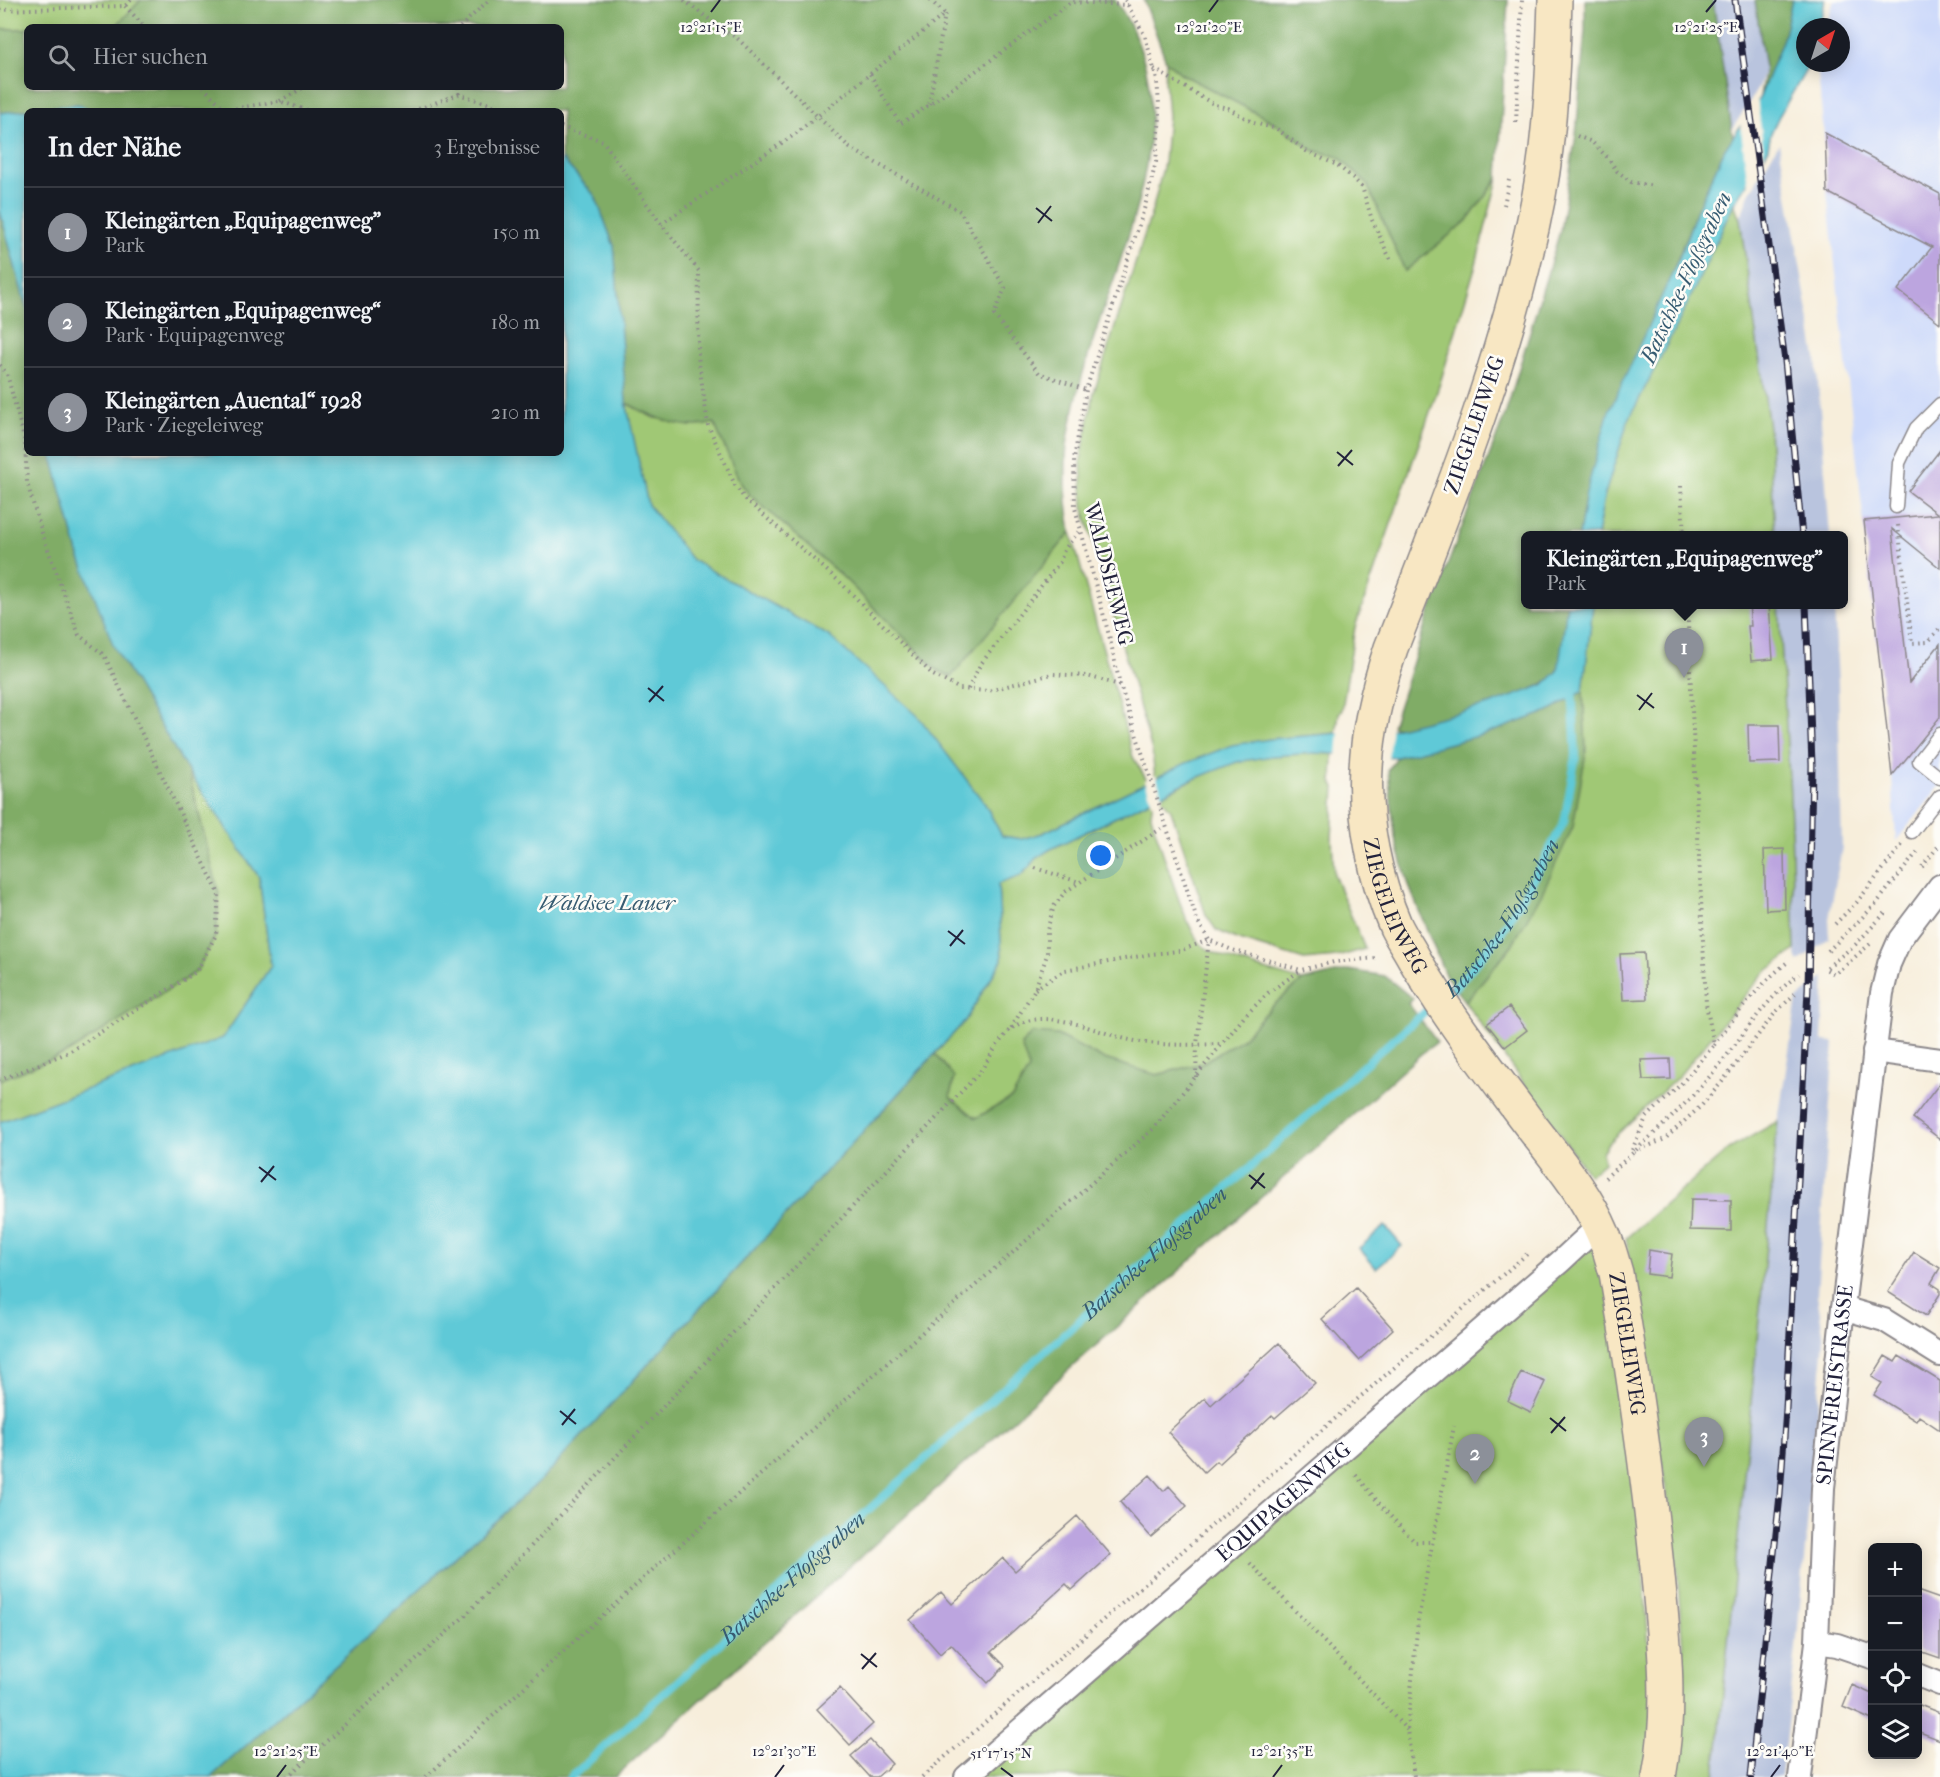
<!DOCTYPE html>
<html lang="de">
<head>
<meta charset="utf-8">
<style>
  body { margin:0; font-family:"IM FELL French Canon",serif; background:#20242c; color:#f1f3f6 }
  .controls { position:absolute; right:18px; bottom:18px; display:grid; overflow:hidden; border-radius:9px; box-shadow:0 3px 15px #0003 }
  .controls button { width:54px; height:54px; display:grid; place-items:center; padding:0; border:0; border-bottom:2px solid #363941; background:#171b24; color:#f1f3f6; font:30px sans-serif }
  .compass { position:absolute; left:1796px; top:18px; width:54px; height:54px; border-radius:50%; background:#171b24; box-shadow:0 3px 15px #0003; rotate:39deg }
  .you { position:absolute; left:1101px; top:856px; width:21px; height:21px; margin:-15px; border:4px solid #fff; border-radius:50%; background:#1a73e8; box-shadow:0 0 0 9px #1a73e833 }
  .badge { display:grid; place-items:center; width:39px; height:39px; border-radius:50%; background:#8c9099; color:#fff; font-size:20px; font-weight:700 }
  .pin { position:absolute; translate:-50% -50px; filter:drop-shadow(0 2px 3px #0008) }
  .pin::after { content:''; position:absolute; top:32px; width:21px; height:18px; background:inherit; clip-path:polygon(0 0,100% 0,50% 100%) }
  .popup { position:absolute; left:1521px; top:531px; width:327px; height:78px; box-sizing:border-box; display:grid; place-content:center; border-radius:9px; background:#171b24; filter:drop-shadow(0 2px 4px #0005); font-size:20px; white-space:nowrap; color:#9ea1a6 }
  .popup b { font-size:22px; color:#f1f3f6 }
  .popup::after { content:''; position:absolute; left:50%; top:100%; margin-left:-12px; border:12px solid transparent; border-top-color:#171b24 }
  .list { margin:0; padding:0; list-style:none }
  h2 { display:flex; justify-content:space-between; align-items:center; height:78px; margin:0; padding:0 24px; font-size:26px }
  h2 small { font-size:20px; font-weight:400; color:#9ea1a6 }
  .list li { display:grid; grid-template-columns:39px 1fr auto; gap:18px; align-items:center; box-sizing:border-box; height:90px; padding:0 24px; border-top:2px solid #363941 }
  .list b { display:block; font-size:22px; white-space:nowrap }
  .list p { margin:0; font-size:20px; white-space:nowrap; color:#9ea1a6 }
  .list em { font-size:20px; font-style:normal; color:#9ea1a6 }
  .icon { flex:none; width:33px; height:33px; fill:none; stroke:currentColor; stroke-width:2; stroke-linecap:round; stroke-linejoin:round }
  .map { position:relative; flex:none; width:1940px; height:1777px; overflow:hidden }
  .search { position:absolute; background:#171b24; box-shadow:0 3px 15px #0003; left:24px; top:24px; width:540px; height:66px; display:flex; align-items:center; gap:15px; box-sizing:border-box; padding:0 21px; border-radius:9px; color:#9ea1a6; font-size:22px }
  .panel { position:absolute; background:#171b24; box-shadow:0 3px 15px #0003; left:24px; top:108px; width:540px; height:348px; border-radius:9px }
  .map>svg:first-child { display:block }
  .built { fill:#cedafa }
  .industrial { fill:#b9c4de }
  .green { fill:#a0c874; stroke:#617558; stroke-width:1.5 }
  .forest { fill:#80ac66; stroke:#516750; stroke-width:1.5 }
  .water { fill:#5ec9d7; stroke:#407689; stroke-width:1.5 }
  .pier { fill:#f7eedb }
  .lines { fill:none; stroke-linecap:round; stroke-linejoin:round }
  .stream { stroke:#5ec9d7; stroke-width:8 }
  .building { fill:#bca5df }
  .service-casing { stroke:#8c888b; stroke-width:15 }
  .minor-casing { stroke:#8c888b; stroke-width:26 }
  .secondary-casing { stroke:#8c888b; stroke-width:36 }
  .path { stroke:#8c888b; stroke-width:4; stroke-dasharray:1.5 4.5; stroke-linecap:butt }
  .service { stroke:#fff; stroke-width:12 }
  .minor { stroke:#fff; stroke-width:22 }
  .secondary { stroke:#f8e7c3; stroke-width:33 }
  .rail-casing { stroke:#22223b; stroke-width:7 }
  .rail { stroke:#fdfcf7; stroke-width:4.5; stroke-dasharray:14; stroke-linecap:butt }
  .ticks { fill:none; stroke:#22223b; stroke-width:2 }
  .labels { text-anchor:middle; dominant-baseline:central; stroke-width:5; stroke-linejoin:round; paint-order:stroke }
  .street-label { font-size:21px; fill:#22223b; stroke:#fdfcf7 }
  .water-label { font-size:22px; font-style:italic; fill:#375c72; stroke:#fdfcf7 }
  .ticks-label { font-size:15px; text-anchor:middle; fill:#22223b; stroke:#fdfcf7; stroke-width:5; stroke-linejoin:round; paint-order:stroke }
</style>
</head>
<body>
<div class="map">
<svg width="1940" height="1777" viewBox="0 0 1940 1777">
  <rect width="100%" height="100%" fill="#fdfcf7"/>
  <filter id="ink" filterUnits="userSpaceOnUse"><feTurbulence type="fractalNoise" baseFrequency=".0167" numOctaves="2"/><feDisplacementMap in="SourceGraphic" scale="12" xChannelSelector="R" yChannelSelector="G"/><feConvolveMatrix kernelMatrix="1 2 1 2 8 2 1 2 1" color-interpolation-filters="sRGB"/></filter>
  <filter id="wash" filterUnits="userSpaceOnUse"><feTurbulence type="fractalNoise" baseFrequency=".008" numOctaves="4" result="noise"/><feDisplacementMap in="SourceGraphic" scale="24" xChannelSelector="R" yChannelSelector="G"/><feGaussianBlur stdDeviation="1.35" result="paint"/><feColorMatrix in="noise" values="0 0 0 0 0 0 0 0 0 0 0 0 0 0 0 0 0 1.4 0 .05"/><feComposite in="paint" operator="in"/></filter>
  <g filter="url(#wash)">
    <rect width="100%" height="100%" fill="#f7eedb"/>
    <path class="built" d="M1834,0h106v786l-44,55 -4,-65 -65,-584 -2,-47 -7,-71 1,-11h22v-36h-15z"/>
    <path class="industrial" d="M1713,0h42l10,68 -7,20 -27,43z
      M1779,143l37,215 14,177h-55l-6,-107 -29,-209 9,-25z
      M1779,605h55l4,78 4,164 -13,72v19l-31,24 -3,-12 -5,-155z
      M1825,976l-3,65 12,1 -17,252 7,46 -28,308 -15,129h-66l63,-656 19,-122z"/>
    <path class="green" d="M0,0h141l-25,26 -89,1v2h-27z
      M1166,61l16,13 95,50 36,26 26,7 28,27 38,87 63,-51 30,-42 -22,86 -36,119 -85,244 -13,83 -3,3 -3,20 -66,6 -115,39 -3,-27 -69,-245 -2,-47 13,-67 59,-184 11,-45 4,-47 -3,-37z
      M1734,203l6,16 29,209 6,107 -178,1 7,-39 24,-76 59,-116z
      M626,403l28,15 60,5 26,59 9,12 96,85 92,91 13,6 121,-144 62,225 15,25 -105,51 -21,6 -20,-3 -17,-32 -156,-168 -137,-76 -44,-55z
      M1593,605h186l11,190 5,155 -32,24 -84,102 -71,67 -6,9 2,10 -15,13 -124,-173 47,-57 74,-193 -3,-61z
      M1315,753l18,1 -1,28 3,5 -3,51 2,37 31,74 -28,8 -33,3 -68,-21 -20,-9 -10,-15 -35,-105 -11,-14c24,-12 50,-26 77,-34 25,-7 52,-7 78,-9z
      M188,771l71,106 12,89 -48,72 -223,84v-42l69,-28 127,-80 20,-37 3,-41z
      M1153,799l-2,16 4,14c9,25 30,100 47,116 14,13 78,29 100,36l-31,26 -29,32 -40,24 -46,12 -55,-17 -44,-23 -36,10 9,24 -18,29 -36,20 -26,-21 4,-20 -19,-23 30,-33 37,-61 -4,-76 22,-8 10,-10 4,-7 15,-9z
      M1778,1121l-63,656h-40l9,-114 -9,-118 -49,-307 103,-89z
      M1588,1236l36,84 35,457h-693z"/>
    <path class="forest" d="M141,0h974c86,118 -6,266 -36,388 -5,20 -13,51 -13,72 -1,24 1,49 5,72l-120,145 -14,-7 -92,-91 -96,-85 -9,-12 -26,-59c-29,10 -63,-7 -88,-20l-12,-157 -19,-50 -34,-38v-47h-468l-15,-7 -78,9v-84h27v58h534v-60h-472l27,-1z
      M1144,0h364l-10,178 -30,42 -63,51 -38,-87 -28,-27 -26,-7 -36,-26 -95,-50 -16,-13z
      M1585,0h128l20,138 -8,11 -27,58 -112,286 -7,42 -54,1v68l42,1c-1,12 -5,59 -10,67 -18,26 -126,48 -159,56l-6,-2 36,-110 78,-204 54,-181 16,-96 9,-105z
      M1755,0h37l-8,36 -24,61 5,-29z
      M0,211l27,99v143h24l27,100 36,93 74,125 31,123 -3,41 -20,37 -127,80 -69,28z
      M1583,691l3,61 -13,75 -32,68 -29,50 -47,57 -20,-27 -36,-89 -14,-48 -7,-68 9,-13 89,-23 63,-23z
      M1348,970l37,6 28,23 -5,4 29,39 -16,12 -806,723h-404l332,-299 392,-424 19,23 -4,20 26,21 36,-20 17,-29 -8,-24 11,-12 25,2 44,23 56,17 45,-12 40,-24 29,-32 31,-26z"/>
    <path class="water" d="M1792,0h33l-6,27h-14v36h5l-1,2 -30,51 -8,17 -4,19 -33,51 -47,102 -59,116 -24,76 -7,38 -18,1 7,-43 22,-79 71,-156 19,-51 27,-58 35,-52 24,-61z
      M78,104l15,7h-66v199l-27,-99v-98z
      M561,158l34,38 19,50 12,156 22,103 44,55 137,76 89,80 67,88 17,32 20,3 21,-6 141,-69 48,-19 38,-6 128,-11 91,-23 54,-20 15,-14 9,-66h26l-10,86 -34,20 -63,23 -89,23 -82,-4 -43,3 -35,6 -46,18 -142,70 -14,9 -5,7 -10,10 -22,8 4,76 -37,61 -422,457 -332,299h-211v-655l223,-84 48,-72 -12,-89 -71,-106 -74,-124 -36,-94 -27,-100h510z
      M1385,1226l17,20 -26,22 -17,-20z"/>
    <path class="pier" d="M1757,97l8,63 -17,26 -8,-64z
      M1392,726l-4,33 -51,-2 2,-27z
      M1156,775l7,23 -11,5 -7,-23z"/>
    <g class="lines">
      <g class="stream">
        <path id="s1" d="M1446,995l15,-14 40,-48 32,-53 31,-58 12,-67 -4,-68"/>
        <path id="s2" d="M571,1777l803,-721 59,-51"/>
      </g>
    </g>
    <g id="blocks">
      <path class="building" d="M1825,133l115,61v129l-42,-33 34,-43 -105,-55z
        M1940,450v118l-48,-39 17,154 31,-39v73l-48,59 -28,-255 74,-7 -30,-23z
        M1749,604h20l4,55 -22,2 -3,-35h3z
        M1748,725h31l1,37 -31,1z
        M1784,849l1,60 -19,1 -2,-60z
        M1644,953l3,46 -24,1 -3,-46z
        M1509,1007l18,23 -22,17 -18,-23z
        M1670,1059l1,20 -28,1 -2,-20z
        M1940,1083v56l-27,-21z
        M1691,1199l40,1v31l-41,-1z
        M1649,1250l23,4 -3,23 -22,-3z
        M1914,1252l26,16 -9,15 9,6v5l-14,22 -38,-24z
        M1356,1288l37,41 -34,31 -37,-41z
        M1279,1343l36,40 -40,35 -3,-3 -53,49 -3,-3 -12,11 -36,-40 37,-34 6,7z
        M1885,1356l10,6 4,-6 41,25v49l-21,-14 -3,5 -42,-26 8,-12 -10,-6z
        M1521,1372l24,10 -14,30 -23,-11z
        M1150,1475l14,16 5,-5 18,20 -36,31 -31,-35z
        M1077,1516l34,39 -39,35 -6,-6 -75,68 14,14 -17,17 -37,-39 -11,10 -30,-34 31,-28 11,12 51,-46 12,13z
        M1917,1591l23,8v59l-23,-8z
        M1852,1685l20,9v26l-29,-13z
        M840,1688l33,36 -23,21 -33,-36z
        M1917,1704l23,9v27l-23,-9z
        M870,1740l22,24 -15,13h-7l-19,-21z"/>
    </g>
  </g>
  <g filter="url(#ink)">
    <use href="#blocks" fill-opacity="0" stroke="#8c888b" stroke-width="1.5"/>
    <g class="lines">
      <g class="service-casing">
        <path id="service" d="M1896,507l3,-44 17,-35 24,-24
          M1940,734l-21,27 21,17
          M1912,832l28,-36"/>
      </g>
      <g class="minor-casing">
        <g id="minor">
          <path d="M1874,1051l66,9"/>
          <path d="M1843,1308l41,12 56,35"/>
          <path d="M1817,1642l20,3 35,12"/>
          <path d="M1918,1675l22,9"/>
          <path id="s3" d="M966,1777l595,-516 27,-25 15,-2"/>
          <path id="s4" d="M1800,1777l17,-135 6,-154 20,-180 39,-315 7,-29 11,-25 40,-53"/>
        </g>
      </g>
      <g class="secondary-casing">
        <g id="secondary">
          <path id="s5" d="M1555,0c-2,64 -4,131 -16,195 -30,157 -90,305 -148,453 -13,39 -23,78 -25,120 -3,52 9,111 30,159 6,12 14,23 20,35 32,55 71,105 109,156 28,37 60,73 78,116 6,12 9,26 13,39 17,98 31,195 41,294 7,70 15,141 2,210"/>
        </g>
      </g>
      <path class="path" d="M684,0l38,29 15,9 113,110 110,63 45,77 -11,27 45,58 47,17
        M930,0l15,14
        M1125,0l20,36 12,44 3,36 -4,46 -11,44 -59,184 -12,69 1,49 35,131 10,46 77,235 12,20
        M125,6l20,21
        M0,10l125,-4 6,-6
        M945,14l-16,91 142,-103 57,3
        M460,27l29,-27
        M1154,69l61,36 13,3 26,15 23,6 29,22 31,14 16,13 9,9 10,33 20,43
        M870,74l30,50 29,-19
        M203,87l23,23 53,-9 30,10
        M458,87l1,7
        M280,101l24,-14
        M413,111l46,-17 52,17
        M1516,122l6,-122
        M561,127l42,14 58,83 38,47 -1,85 10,69 27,60 9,13 97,85 92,92 27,14 28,2 64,-17 35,2 33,9
        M1577,136l15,6 16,16 9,13 14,11 23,4
        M1504,205l5,-25
        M661,224l133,-89 151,-121
        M0,365l7,9 18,68 2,41 15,50 37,102 25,20 115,239 -3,41 -20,37 -127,80 -69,28
        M1681,486l3,50
        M1898,525l14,118 16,-1 12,-14
        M968,689l12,-24 80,-103 4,-12 15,-19
        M1922,867l18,-23
        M1035,868l44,14
        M1835,924l22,-22 45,-57
        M1870,944l-35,30 -10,-5 31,-25 31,-33
        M1828,951l47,-46 44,-55
        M1035,989l30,-19 86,-16 28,-3 30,-11 23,10 69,20
        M1011,1028l24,-39 12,-34v-25l7,-24 11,-14 100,-66
        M1714,1045c23,-31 44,-60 75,-84
        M1196,1077l1,-33 12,-104
        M1632,1150l14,-32 35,-34 33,-39 -8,-41 -19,-400
        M1634,1152l31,-13 37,-34 20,-23 53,-69 23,-22
        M1605,1178c36,-33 74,-65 106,-103 31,-36 49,-71 88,-101
        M1356,1475l27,33 32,34h18
        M1250,1563l157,167
        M1414,1776l-7,-46 11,-109 36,-195
        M287,1777l179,-162 513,-542c8,-11 23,-37 32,-44 32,-25 87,4 119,11 28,6 63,5 92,4
        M426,1777l233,-213 494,-435 91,-112 24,-24 33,-23 33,-8 43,-4
        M922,1777l438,-380 167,-143"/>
      <use href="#service" class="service"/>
      <use href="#minor" class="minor"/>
      <use href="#secondary" class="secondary"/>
      <g class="rail-casing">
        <path id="rail" d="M1735,0l50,361 17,175
          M1751,1777l29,-282 6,-86 22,-419 4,-225 -6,-161"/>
      </g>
      <use href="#rail" class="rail"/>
    </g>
  </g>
  <path class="ticks" d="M711,12l9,-12M1209,12l9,-12M1706,12l10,-12M1036,208l16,13M1038,223l13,-17M1337,452l16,13M1338,466l14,-16M648,688l16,13M1637,695l17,13M649,702l14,-16M1639,710l13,-17M948,931l17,13M950,946l13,-16M259,1167l17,13M1249,1175l16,13M261,1182l13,-16M1251,1189l13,-16M560,1411l16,13M1550,1418l16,13M562,1425l13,-16M1551,1433l14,-16M861,1654l16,13M862,1669l14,-16M1001,1768l12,9M277,1777l9,-12M775,1777l9,-12M1273,1777l9,-12M1771,1777l9,-12"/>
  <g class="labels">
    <g class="street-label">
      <text transform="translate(1474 425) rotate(-71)">ZIEGELEIWEG</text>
      <text transform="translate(1109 574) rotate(76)">WALDSEEWEG</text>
      <text stroke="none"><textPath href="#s5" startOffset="939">ZIEGELEIWEG</textPath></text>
      <text stroke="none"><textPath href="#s5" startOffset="1443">ZIEGELEIWEG</textPath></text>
      <text stroke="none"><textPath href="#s4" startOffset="394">SPINNEREISTRASSE</textPath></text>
      <text stroke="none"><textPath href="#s3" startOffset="420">EQUIPAGENWEG</textPath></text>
    </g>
    <g class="water-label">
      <text transform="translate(1686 278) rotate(-65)">Batschke‐Floßgraben</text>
      <text x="607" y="903">Waldsee Lauer</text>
      <text stroke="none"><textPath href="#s1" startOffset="96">Batschke‐Floßgraben</textPath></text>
      <text stroke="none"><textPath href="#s2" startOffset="784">Batschke‐Floßgraben</textPath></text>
      <text stroke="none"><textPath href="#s2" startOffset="298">Batschke‐Floßgraben</textPath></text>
    </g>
  </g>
  <g class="ticks-label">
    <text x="711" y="32">12°21'15"E</text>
    <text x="1706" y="32">12°21'25"E</text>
    <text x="1209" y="32">12°21'20"E</text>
    <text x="286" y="1756">12°21'25"E</text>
    <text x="784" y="1756">12°21'30"E</text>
    <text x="1282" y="1756">12°21'35"E</text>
    <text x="1780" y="1756">12°21'40"E</text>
    <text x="1001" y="1758">51°17'15"N</text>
  </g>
</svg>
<div class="controls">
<button>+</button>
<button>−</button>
<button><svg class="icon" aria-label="locate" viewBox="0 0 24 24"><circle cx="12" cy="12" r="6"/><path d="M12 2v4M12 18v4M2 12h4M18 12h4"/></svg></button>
<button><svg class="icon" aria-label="layers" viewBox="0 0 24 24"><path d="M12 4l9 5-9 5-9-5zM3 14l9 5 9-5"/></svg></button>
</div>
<svg class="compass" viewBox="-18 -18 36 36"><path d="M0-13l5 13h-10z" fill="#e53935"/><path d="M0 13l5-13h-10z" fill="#9ea1a6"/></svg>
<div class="you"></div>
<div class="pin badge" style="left:1684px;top:678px">1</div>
<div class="popup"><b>Kleingärten „Equipagenweg&quot;</b>Park</div>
<div class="pin badge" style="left:1475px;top:1484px">2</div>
<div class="pin badge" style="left:1704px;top:1467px">3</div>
<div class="search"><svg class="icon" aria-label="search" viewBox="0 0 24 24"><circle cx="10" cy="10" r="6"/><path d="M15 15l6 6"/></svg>Hier suchen</div>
<section class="panel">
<h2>In der Nähe<small>3 Ergebnisse</small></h2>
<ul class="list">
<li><span class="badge">1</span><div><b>Kleingärten „Equipagenweg&quot;</b><p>Park</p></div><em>150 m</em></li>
<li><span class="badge">2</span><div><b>Kleingärten „Equipagenweg“</b><p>Park · Equipagenweg</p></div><em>180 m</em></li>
<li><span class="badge">3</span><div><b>Kleingärten „Auental“ 1928</b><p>Park · Ziegeleiweg</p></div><em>210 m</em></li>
</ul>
</section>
</div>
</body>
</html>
